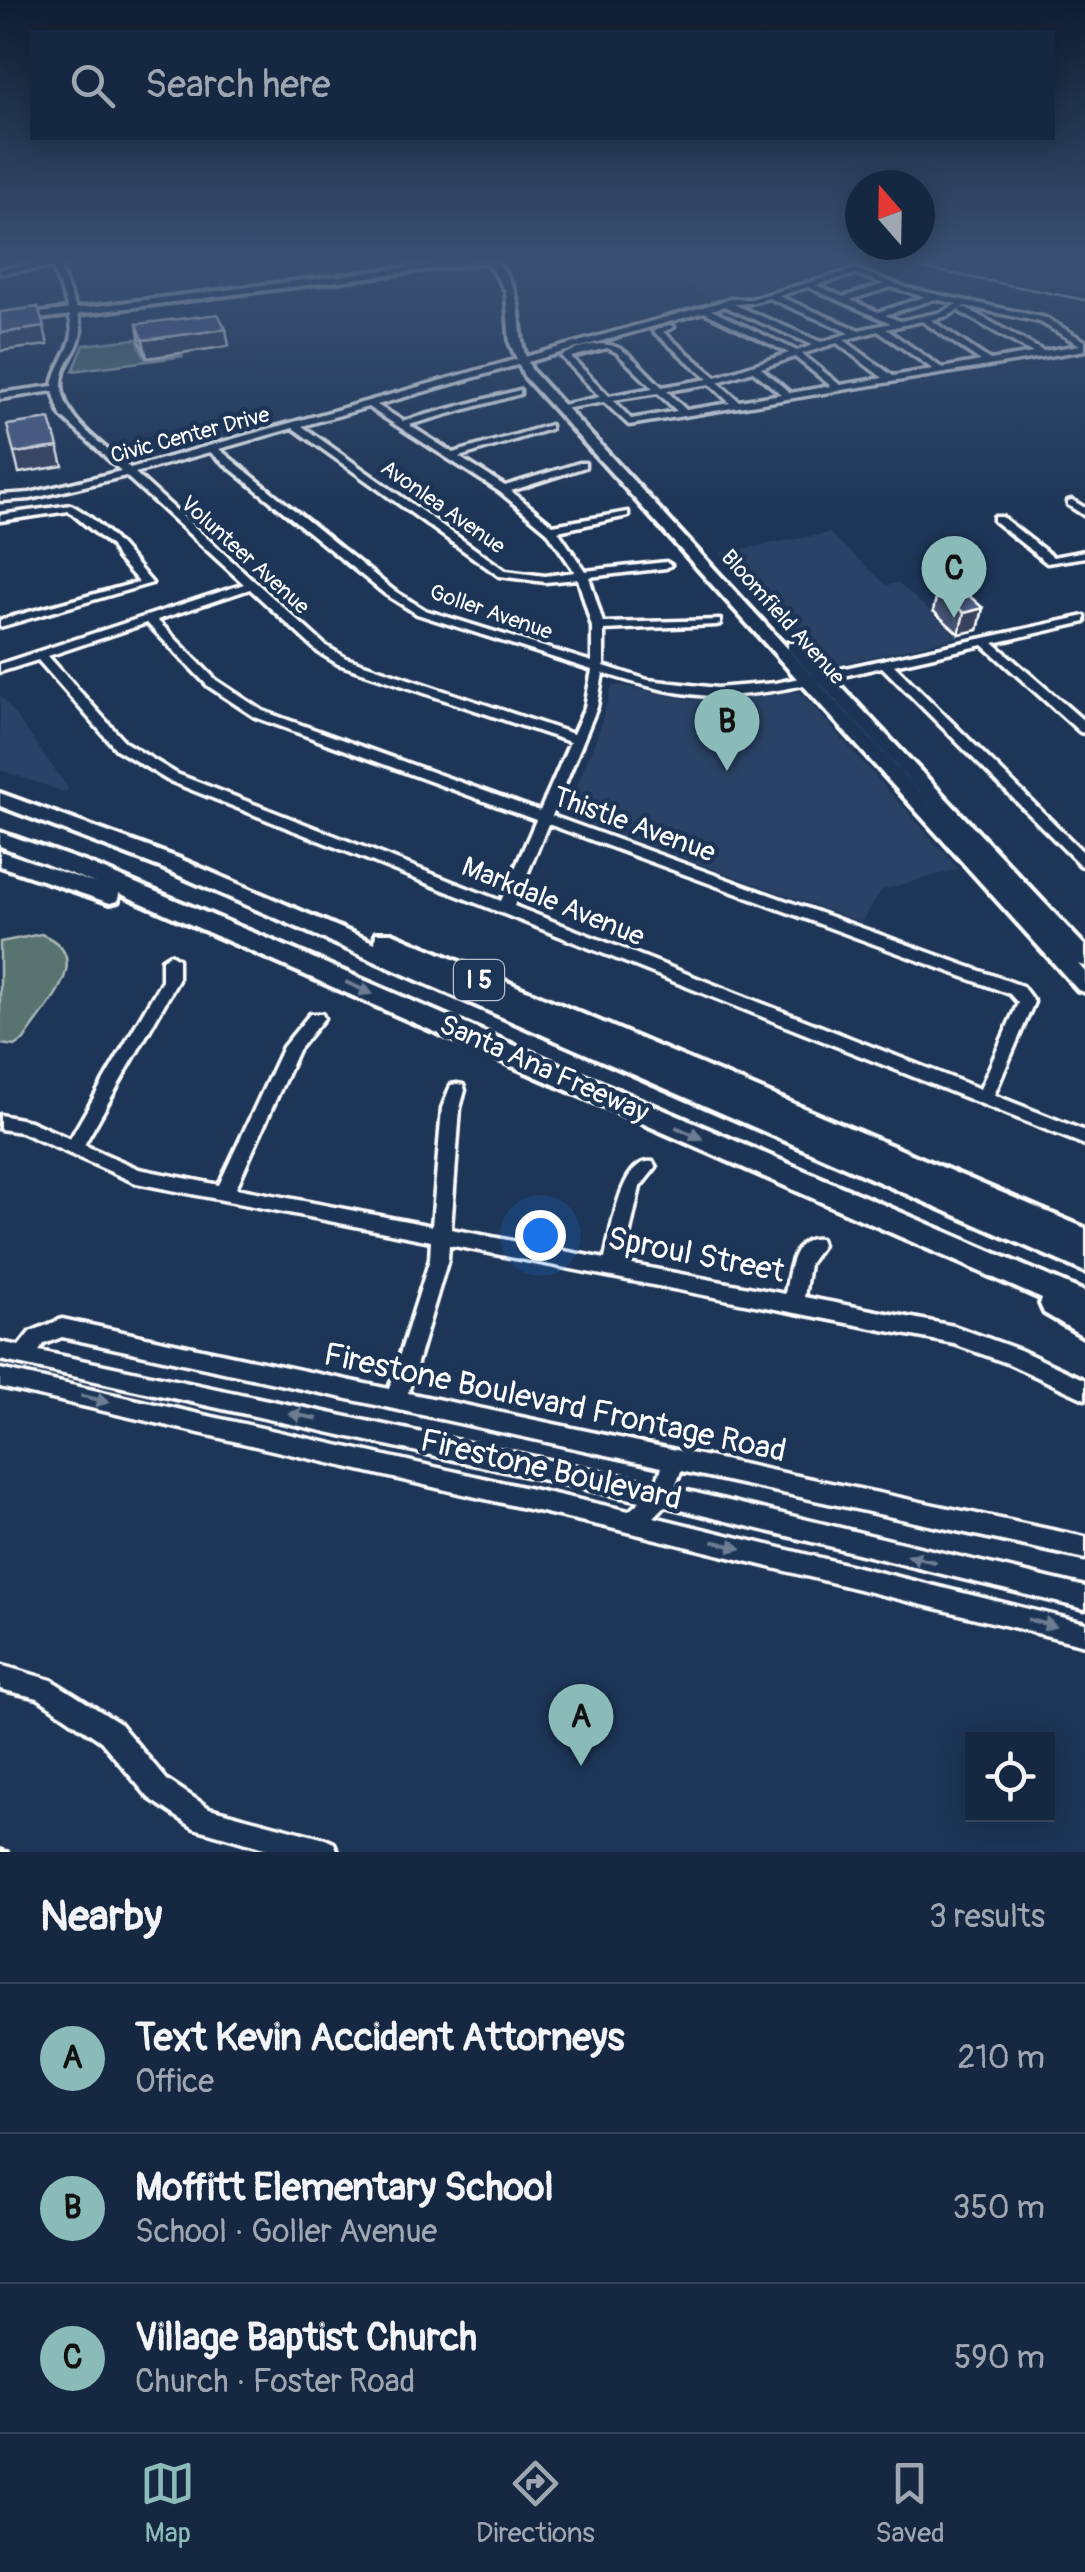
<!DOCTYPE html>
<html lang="en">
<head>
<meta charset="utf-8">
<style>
  body { margin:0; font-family:Pangolin,sans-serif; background:#23344c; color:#f1f3f6 }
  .controls { position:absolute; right:30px; bottom:30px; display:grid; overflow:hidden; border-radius:0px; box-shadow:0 5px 25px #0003 }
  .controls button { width:90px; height:90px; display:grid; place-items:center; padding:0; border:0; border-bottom:2px solid #35445a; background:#162841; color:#f1f3f6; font:50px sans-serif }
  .compass { position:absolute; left:845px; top:170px; width:90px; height:90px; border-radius:50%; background:#162841; box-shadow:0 5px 25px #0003; rotate:340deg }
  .you { position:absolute; left:540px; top:1235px; width:35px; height:35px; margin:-25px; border:8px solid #fff; border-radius:50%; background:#1a73e8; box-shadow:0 0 0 15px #1a73e833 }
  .badge { display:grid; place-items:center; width:65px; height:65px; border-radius:50%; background:#8bbbb9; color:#111; font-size:32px; font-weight:700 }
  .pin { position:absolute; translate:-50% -82px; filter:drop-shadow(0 2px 5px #0008) }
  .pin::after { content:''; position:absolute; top:52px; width:35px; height:30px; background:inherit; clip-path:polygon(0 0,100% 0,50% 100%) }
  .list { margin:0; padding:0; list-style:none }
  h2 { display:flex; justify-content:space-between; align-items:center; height:130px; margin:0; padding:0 40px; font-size:42px }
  h2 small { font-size:32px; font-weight:400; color:#9ea6b1 }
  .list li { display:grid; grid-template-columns:65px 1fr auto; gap:30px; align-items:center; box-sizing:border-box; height:150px; padding:0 40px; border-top:2px solid #35445a }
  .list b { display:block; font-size:38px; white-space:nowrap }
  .list p { margin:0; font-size:32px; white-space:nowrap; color:#9ea6b1 }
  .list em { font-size:32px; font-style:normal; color:#9ea6b1 }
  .icon { flex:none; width:55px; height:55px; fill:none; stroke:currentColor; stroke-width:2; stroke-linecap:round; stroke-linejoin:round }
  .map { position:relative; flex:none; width:1085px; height:1852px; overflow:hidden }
  .search { position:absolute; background:#162841; box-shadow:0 5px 25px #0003; left:30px; right:30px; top:30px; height:110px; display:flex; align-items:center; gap:25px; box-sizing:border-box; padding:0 35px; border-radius:0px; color:#9ea6b1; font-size:38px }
  .sheet { height:580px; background:#162841 }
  nav { display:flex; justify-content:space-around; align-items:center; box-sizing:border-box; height:140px; border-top:2px solid #35445a; background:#162841; font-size:28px; color:#9ea6b1 }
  nav a { display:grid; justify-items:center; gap:5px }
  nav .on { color:#8bbbb9 }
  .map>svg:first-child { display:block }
  .built { fill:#2c4265 }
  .green { fill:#597370; stroke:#acb9b8; stroke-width:2.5 }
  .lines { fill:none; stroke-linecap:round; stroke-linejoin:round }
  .minor-casing { stroke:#fff; stroke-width:7 }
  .major-casing { stroke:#fff; stroke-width:8 }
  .highway-casing { stroke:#fff; stroke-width:8 }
  .minor { fill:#1d3557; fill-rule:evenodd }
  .major { fill:#1d3557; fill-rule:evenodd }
  .highway { fill:#1d3557; fill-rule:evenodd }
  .rail-far1 { stroke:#fff; stroke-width:2.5 }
  .rail { stroke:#fff; stroke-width:6 }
  .wall { fill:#445273; stroke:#fff; stroke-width:2.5 }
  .shaded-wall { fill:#37425e; stroke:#fff; stroke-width:2.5 }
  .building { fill:#4f5f86; stroke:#fff; stroke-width:2.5 }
  .oneway { fill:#6c7c92 }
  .labels { text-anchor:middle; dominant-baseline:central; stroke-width:9; stroke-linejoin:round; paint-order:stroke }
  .far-street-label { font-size:22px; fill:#fff; stroke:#1d3557 }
  .shield { fill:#1d3557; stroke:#bbc2cd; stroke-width:2.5 }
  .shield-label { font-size:25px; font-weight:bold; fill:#fff }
  .street-label { font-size:28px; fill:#fff; stroke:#1d3557 }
  .near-street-label { font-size:32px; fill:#fff; stroke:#1d3557 }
</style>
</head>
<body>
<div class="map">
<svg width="1085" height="1852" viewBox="0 0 1085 1852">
  <rect width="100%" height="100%" fill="#1d3557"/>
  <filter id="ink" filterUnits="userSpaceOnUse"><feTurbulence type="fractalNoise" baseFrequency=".01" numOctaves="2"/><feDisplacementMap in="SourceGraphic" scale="20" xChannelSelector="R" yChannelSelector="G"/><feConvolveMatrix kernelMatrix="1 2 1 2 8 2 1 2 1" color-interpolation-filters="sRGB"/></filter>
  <g filter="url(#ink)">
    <path class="built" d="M205,261h202l-187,25z
      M660,261h89l41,26 -42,12 -23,-3 -11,7z
      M1001,261h84v30l-69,-10 -5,-14z
      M829,533l58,52 11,-2 61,54 -119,27 -16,-2 -104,-109z
      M619,685l72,15 109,-8 159,177 -77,21 -21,32 -289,-104 -5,-9 31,-75 14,-48z
      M0,694l69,95 -4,3 -65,-22z"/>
    <path class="green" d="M160,336l1,3 -23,3 7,16 39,-2 -111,15 11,-26z
      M41,934c57,23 5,71 -17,106l-9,6 -15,-2v-102z"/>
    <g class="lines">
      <g class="minor-casing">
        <path id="minor" d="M50,261h8l3,3c1,21 19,44 20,66 0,16 -13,28 -17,42 -13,41 40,73 66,96l601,-169h20l105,-30 51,19 139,30 39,23v9l-456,75 -25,-23 -47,8 -5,-3 48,-10 -39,-41c55,-26 63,-6 101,31l46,-8 -55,-48 17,-6 4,2 -11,5 53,45 73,-24 -85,-41 -327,93 26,16 117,-31v4l-111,31 44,28 97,-28v4l-91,28 46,29 74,-23h6v4l-74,24 42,34 75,-13v4l-70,15 27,40 81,-9 5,3 -5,3 -77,9 14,46 117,-3v4l-4,1 -112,5v36l44,14 69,8 59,-5 309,-67v6l-91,21 91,79v11l-5,-1 -97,-87 -89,20 191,189v13l-5,-2 -198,-198c-53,12 -108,28 -163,29 -39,0 -79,-11 -116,-23l-6,34 -45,109 470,170 12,16 -40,93 91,36v14l-918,-365 -51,-31 -78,-89 -38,12v-8l244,-80 -118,-108 -96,23 -30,2v-6l30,-2 91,-22 -60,-55 -8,-25 -53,8v-6l53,-7c2,-18 14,-30 18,-47 5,-19 -12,-53 -19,-72l-52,6v-4zM856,274l28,10 -41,13 -27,-12zM808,287l83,36 -32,7 -81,-34zM891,287l34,10 -47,15 -28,-12zM769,298l81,35 -29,9 -88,-38 18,-1zM935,299l22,5 -15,8 -42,9 -15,-6zM726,306v1l87,38 -16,6 -86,-41zM965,306l75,16 40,23 -37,6 -77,-43h-5zM960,309v3l73,41 -43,7 -59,-40 17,-4zM922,321l59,40 -39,7 -56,-39zM878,331l55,38 -40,7 -49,-36zM837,343l46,35 -43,7 -38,-31zM607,348l9,4 37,36 -44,8 -38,-39zM795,357l36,29 -41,7 -29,-25zM753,371l28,23 -42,7 -21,-19zM710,384l20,19 -44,7 -19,-19zM658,393l19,18 -46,8 -18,-19zM368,407l132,85 47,39 28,41 -30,4 -39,-5 -204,-145zM293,428l206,148 46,6 33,-3 14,48v35l-167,-52 -32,-20 -174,-141zM210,452l175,142 32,20 175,56 -7,37 -12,27 -227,-76 -20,-12 -191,-173zM250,589l68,63 20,12 232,78 -30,69 -277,-100 -47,-31 -59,-60zM147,623l61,63 47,31 281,103 -35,81 -324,-127 -51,-31 -78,-87zM548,824l462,170 8,9 -38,86 -466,-183z
          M1072,500l13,8v8l-17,-11v-4z
          M71,505c34,18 56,49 81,78l-152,44v-7l139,-38 -22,-24 -6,-12 -42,-35 -69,10v-6z
          M994,517h8l51,40 32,-6v6l-38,6 -53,-42z
          M170,954l8,5v21l-94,165 55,24 80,16 64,-138 27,-33h12l2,4 -26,32 -62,138 196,38 10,-118 9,-23 6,-1 6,1 2,5 -5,18 -9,121 154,30c6,-24 15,-103 48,-97l3,5 -16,20 -17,76 162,31c4,-21 7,-59 35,-55l2,6 -13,19 -5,33 150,29 66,24 65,30v19l-78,-36 -53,-19 -505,-99 -1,14 -40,134 677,144v22l-404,-88 -6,17 410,99v22l-420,-103 -11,11 431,106v22l-453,-112 -632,-146v-18l629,142 11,-10 -640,-141v-18l19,4 11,-14 32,-13 327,70 41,-130 1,-18 -295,-58 -115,-51 -21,-3v-14l30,6 40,18 92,-159v-21zM62,1337l600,130 -6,16 -617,-132 5,-7z
          M0,1665l51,15 68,43 48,57 42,28 116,31 9,4 4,9h-60l-84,-24 -45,-30 -48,-57 -63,-43 -38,-9z"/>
      </g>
      <g class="major-casing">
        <path id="major" d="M457,261h39c37,43 13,68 37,111l444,482 -189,-205v-6h12l285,303v20l-7,-2 7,8v20l-7,-2 -554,-614 -14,-33 -4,-52 -19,-29 -487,62v-6z"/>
      </g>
      <g class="highway-casing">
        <path id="highway" d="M0,793l178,65 197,85 1,-10h16l693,295v44l-923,-404 -162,-62z
          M0,832l90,32 188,79 807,349v45l-41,-24 -4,-9 2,-5 -923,-406 -1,8 -8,2 -110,-37v-15l97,33 -97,-38z"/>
      </g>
      <use href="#minor" class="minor"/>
      <use href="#major" class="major"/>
      <use href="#highway" class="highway"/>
      <path class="rail-far1" d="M887,261l198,39"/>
      <path class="rail" d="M0,1850l7,2"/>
    </g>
    <path class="wall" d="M137,324l92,22 -82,12 -7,-16z
      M938,590l45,18 -5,22 -19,4 -26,-23z"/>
    <path class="shaded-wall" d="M44,327l4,18 -48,6v-18z
      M226,329l3,17 -82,12 -4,-18z
      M58,447l5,19 -44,7 -5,-20z
      M983,608l-5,22 -19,4 5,-21z"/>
    <path class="building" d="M38,307l6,20 -44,6v-21z
      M218,314l8,15 -83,11 -6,-16z
      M50,419l8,28 -44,6 -7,-28z
      M958,586l25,22 -19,5 -26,-23z"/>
    <defs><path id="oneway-solid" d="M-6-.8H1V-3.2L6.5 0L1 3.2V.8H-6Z" transform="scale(2.5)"/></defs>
    <g class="oneway">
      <use href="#oneway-solid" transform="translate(359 988) rotate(24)"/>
      <use href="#oneway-solid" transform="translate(689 1133) rotate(24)"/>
      <use href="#oneway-solid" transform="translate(95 1399) rotate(13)"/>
      <use href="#oneway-solid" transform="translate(303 1416) rotate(-169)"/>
      <use href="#oneway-solid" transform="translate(727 1545) rotate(14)"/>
      <use href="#oneway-solid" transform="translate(922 1559) rotate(-167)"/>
      <use href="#oneway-solid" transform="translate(1042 1623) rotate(14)"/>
    </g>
  </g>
  <linearGradient id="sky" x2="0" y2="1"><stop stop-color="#101d30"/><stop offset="0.5" stop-color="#3a5174"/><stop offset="1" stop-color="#3a5174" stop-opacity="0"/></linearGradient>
  <rect width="1085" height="520" fill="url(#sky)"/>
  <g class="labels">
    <g class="far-street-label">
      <text transform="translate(190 435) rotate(-15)">Civic Center Drive</text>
      <text transform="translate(443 507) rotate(35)">Avonlea Avenue</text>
      <text transform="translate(245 555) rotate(42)">Volunteer Avenue</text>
      <text transform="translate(491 612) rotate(19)">Goller Avenue</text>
      <text transform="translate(783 617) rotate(48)">Bloomfield Avenue</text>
    </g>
    <rect class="shield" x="454" y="960" width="50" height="40" rx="8"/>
    <g class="shield-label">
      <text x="479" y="980">I 5</text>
    </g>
    <g class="street-label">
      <text transform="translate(634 825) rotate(20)">Thistle Avenue</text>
      <text transform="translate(553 902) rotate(22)">Markdale Avenue</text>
      <text transform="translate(544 1069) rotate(24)">Santa Ana Freeway</text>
    </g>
    <g class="near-street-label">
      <text transform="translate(696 1255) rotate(11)">Sproul Street</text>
      <text transform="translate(555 1403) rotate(12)">Firestone Boulevard Frontage Road</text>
      <text transform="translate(551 1470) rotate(13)">Firestone Boulevard</text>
    </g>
  </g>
</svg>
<div class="controls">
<button><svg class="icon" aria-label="locate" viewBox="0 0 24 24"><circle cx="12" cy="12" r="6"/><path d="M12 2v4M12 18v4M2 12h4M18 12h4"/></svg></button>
</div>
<svg class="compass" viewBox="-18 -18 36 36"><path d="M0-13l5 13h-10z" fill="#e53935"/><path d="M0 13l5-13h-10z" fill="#9ea6b1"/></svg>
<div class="you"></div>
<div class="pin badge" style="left:581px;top:1766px">A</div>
<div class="pin badge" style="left:727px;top:771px">B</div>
<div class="pin badge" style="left:954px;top:618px">C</div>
<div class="search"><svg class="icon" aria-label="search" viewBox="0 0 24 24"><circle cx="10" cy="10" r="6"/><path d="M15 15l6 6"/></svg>Search here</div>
</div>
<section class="sheet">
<h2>Nearby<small>3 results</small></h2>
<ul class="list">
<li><span class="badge">A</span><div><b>Text Kevin Accident Attorneys</b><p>Office</p></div><em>210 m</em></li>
<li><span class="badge">B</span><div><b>Moffitt Elementary School</b><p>School · Goller Avenue</p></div><em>350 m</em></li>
<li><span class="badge">C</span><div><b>Village Baptist Church</b><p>Church · Foster Road</p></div><em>590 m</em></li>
</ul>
</section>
<nav>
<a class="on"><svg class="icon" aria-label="map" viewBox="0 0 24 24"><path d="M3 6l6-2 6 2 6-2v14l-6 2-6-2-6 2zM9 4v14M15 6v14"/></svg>Map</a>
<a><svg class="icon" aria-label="directions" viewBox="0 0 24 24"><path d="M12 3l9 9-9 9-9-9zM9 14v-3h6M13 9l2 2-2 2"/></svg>Directions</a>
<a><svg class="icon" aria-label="saved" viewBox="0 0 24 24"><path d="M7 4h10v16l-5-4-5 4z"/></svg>Saved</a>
</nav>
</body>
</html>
